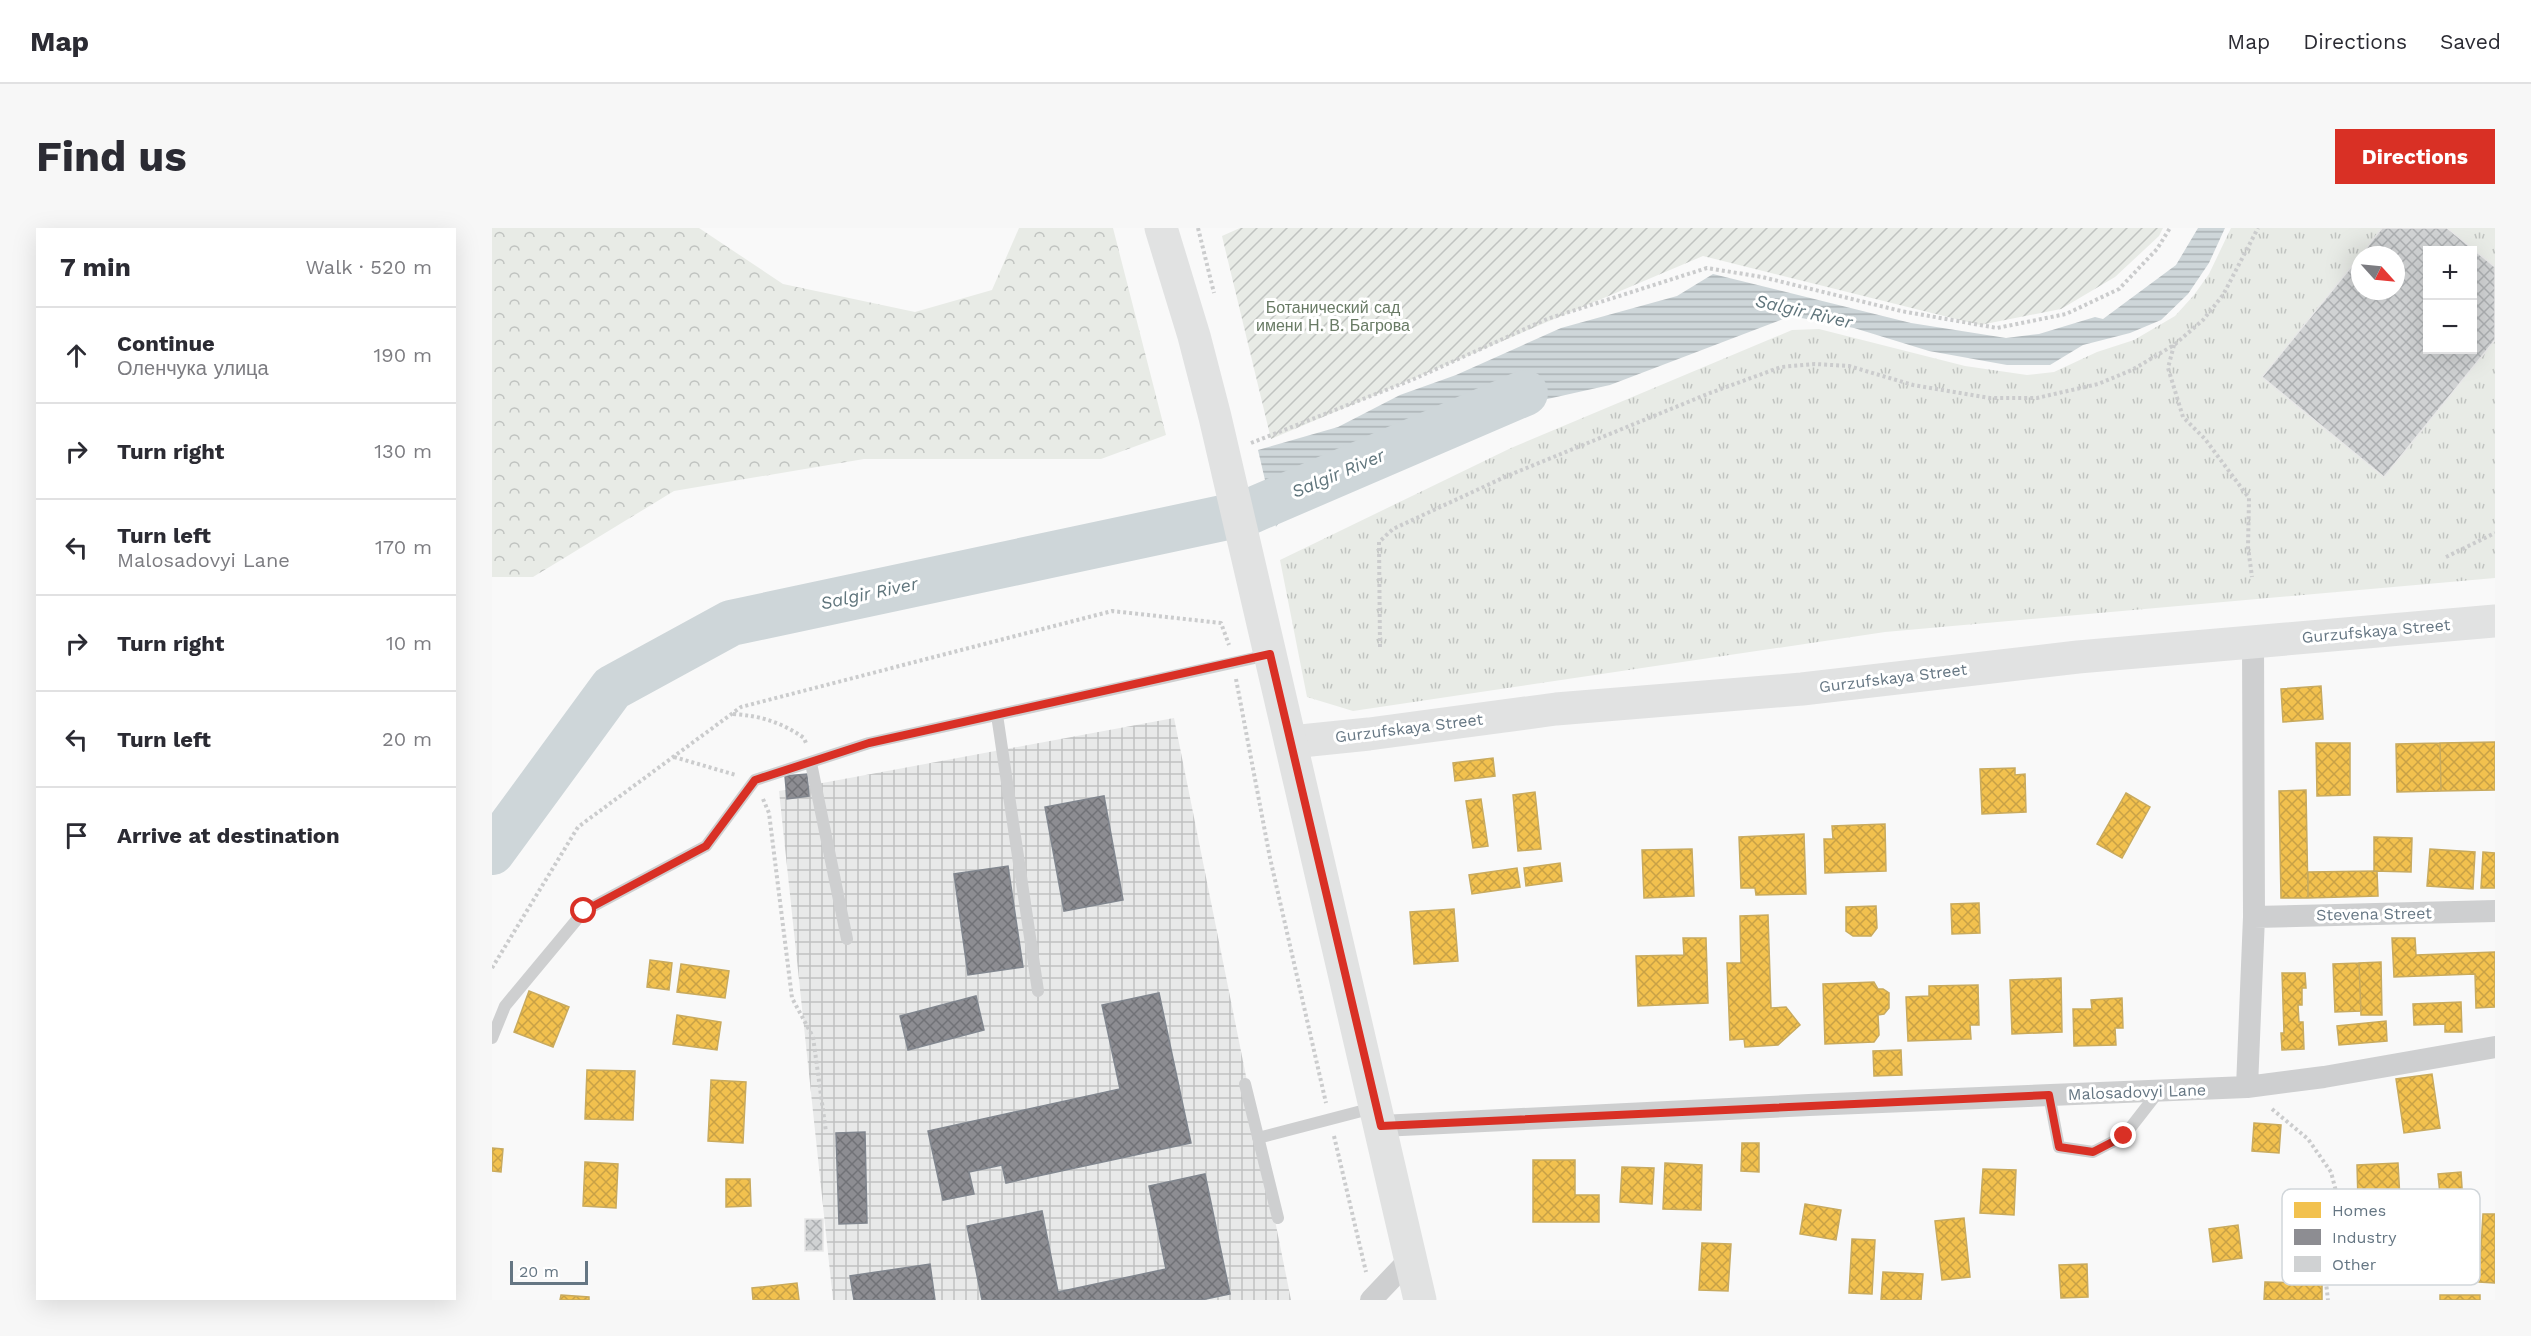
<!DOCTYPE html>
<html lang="en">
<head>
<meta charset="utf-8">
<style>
  body { margin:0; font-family:"Work Sans",sans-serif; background:#f7f7f7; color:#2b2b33 }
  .controls { position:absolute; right:18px; top:18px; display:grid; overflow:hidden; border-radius:0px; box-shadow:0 6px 24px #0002 }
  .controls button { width:54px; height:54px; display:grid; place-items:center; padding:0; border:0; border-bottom:2px solid #e1e1e2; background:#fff; color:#2b2b33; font:30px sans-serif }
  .compass { position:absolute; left:1859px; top:18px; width:54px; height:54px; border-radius:50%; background:#fff; box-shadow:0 6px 24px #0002; rotate:117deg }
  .scale { position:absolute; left:18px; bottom:15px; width:78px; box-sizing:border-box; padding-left:6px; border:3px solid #657683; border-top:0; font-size:16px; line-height:21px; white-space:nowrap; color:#657683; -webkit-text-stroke:4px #fff; paint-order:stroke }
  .stop { position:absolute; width:18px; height:18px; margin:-14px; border:4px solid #d93025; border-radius:50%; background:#fff }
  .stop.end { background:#d93025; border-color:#fff; box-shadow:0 2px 6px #0008 }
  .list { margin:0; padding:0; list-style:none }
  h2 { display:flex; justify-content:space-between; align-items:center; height:78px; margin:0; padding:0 24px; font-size:26px }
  h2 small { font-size:20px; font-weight:400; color:#7c7c81 }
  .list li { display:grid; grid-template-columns:39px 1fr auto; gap:18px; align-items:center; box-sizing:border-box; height:96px; padding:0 24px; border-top:2px solid #e1e1e2 }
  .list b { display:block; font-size:22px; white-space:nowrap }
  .list p { margin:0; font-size:20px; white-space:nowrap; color:#7c7c81 }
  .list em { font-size:20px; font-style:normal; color:#7c7c81 }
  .icon { flex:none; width:33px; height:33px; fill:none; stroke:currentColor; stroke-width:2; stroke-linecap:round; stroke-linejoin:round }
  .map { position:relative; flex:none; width:2003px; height:1072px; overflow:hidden; border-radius:0px }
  header { display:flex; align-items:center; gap:36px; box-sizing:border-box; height:84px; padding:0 30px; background:#fff; border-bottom:2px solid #e1e1e2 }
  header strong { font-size:28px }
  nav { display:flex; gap:33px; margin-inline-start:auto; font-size:21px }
  .intro { display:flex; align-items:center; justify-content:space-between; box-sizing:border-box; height:144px; padding:0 36px }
  h1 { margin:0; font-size:42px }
  .button { padding:15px 27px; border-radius:0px; background:#d93025; color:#fff; font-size:21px; font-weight:700 }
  main { display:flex; gap:36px; padding:0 36px }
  aside { flex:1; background:#fff; border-radius:0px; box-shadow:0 6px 24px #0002 }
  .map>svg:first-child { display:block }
  .industrial { fill:url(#industrial-grid) }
  .grass { fill:url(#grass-tufts); fill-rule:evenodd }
  .forest { fill:url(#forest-crowns) }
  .garden { fill:url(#garden-furrows) }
  .water { fill:url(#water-rules) }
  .homes { fill:url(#homes-cross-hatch); stroke:#c8aa5e; stroke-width:1.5 }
  .industry { fill:url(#industry-cross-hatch); stroke:#81868e; stroke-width:1.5 }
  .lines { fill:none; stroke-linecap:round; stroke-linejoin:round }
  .river { stroke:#ced6d9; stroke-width:46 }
  .building { fill:url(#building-cross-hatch); stroke:#e8e8e8; stroke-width:1.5; fill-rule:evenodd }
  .path { stroke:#cbcccd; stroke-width:4; stroke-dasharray:3 3; stroke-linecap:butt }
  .lane { stroke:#cecfd0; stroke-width:12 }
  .street { stroke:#cecfd0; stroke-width:22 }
  .secondary { stroke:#e1e2e2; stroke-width:33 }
  .primary { stroke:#e1e2e2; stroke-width:33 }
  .route { stroke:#d93025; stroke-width:8 }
  .labels { text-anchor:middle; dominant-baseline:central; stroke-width:6; stroke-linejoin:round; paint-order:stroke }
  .park-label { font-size:16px; fill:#687a64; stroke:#fff }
  .street-label { font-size:16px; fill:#657683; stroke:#fff }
  .water-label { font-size:18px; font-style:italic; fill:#60757c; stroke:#fff }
  .key { fill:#fff; stroke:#d1d6da; stroke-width:1.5 }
  .key-label { font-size:16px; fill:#657683 }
</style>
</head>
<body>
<header>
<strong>Map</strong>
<nav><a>Map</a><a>Directions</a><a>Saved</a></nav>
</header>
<div class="intro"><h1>Find us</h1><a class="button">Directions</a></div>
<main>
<aside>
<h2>7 min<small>Walk · 520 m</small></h2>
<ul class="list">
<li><svg class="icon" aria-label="ahead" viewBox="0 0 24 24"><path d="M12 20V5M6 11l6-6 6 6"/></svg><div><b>Continue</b><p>Оленчука улица</p></div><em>190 m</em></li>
<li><svg class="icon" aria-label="right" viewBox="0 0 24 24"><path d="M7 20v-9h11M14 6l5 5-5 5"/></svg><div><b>Turn right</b></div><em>130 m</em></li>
<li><svg class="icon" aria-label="left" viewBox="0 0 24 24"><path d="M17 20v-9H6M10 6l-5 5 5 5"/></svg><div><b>Turn left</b><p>Malosadovyi Lane</p></div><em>170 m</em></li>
<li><svg class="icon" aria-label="right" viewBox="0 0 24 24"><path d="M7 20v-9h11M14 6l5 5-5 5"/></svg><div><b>Turn right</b></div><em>10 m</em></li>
<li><svg class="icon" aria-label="left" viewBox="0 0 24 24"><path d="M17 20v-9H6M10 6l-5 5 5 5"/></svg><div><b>Turn left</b></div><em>20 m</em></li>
<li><svg class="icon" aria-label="arrive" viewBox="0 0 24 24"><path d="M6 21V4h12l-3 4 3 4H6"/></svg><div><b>Arrive at destination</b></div></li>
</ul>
</aside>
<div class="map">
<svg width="2003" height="1072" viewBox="0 0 2003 1072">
  <defs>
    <pattern id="industrial-grid" width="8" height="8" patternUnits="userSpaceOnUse" patternTransform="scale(1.5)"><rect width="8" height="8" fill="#e8e9e9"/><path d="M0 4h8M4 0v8" fill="none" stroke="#c0c1c2"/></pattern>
    <pattern id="grass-tufts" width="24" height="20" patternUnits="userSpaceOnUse" patternTransform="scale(1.5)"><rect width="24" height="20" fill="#e8ebe6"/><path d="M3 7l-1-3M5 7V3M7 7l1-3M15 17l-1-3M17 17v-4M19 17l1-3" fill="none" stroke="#c0c3c0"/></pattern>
    <pattern id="forest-crowns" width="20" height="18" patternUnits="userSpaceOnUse" patternTransform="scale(1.5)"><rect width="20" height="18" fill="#e8ebe6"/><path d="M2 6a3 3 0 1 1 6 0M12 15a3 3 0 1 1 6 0" fill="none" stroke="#c0c3c0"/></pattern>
    <pattern id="garden-furrows" width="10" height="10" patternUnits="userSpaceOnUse" patternTransform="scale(1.5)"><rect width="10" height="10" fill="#e8ebe6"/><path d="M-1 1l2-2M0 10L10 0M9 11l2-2" fill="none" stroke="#c0c3c0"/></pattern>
    <pattern id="water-rules" width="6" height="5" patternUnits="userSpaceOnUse" patternTransform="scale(1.5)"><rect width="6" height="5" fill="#ced6d9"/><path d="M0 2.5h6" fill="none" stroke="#abb2b5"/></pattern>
    <pattern id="homes-cross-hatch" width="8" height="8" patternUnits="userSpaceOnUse" patternTransform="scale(1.5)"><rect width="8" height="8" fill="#f2c14e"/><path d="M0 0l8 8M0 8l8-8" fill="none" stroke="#c8a146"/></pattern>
    <pattern id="industry-cross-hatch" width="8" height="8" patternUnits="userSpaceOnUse" patternTransform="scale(1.5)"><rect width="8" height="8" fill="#8d8d92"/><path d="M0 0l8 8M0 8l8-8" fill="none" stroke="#717277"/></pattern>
    <pattern id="building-cross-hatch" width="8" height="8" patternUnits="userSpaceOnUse" patternTransform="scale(1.5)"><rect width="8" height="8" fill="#d0d2d3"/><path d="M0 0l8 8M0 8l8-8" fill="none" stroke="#acafb1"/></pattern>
  </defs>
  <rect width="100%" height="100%" fill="#f9f9f9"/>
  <path class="industrial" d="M682,490l117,582h-458l-54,-509z"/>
  <path class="grass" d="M1739,0h264v350l-610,54 -532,79 -46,-14 -27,-137 231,-112 281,-118 27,-1 146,37 62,9 27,-3 43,-20 37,-12 41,-24 19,-21 15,-21zM1936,22h44v100h-44zM1868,27h36v36h-36z"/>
  <path class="forest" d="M0,0h207l84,56 132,28 77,-22 27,-62h94l53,207 -65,24h-237l-190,32 -141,86h-41z"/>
  <path class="garden" d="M748,0h923l-4,8 -44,41 -54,32 -81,16 -277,-69 -432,183 -49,-203z"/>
  <path class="water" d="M1706,0h27l-16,35 -21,31 -27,26 -31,13 -47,12 -33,20h-43l-78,-14 -75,-23 -63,-12 -181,69 -224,50 -83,51 -27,41 -18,-77 80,-23 62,-32 56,-20 105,-47 116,-32 36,-22 198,49 95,15 33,-4 56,-17 8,2 73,-54z"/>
  <path class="homes" d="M1829,458l2,33 -40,3 -2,-33z
    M2003,514v48l-54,1 -1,-48z
    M1824,515h34v52l-33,1z
    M1948,515l1,48 -44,1 -1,-48z
    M1001,530l2,18 -40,5 -2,-18z
    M1523,540v7l10,-1 1,38 -44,2 -2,-45z
    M1814,562l2,108h-27l-2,-107z
    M1043,564l6,57 -23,2 -5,-56z
    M1634,565l24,14 -28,51 -25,-14z
    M989,571l7,47 -15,2 -7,-47z
    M1393,596l1,47 -61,2 -1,-34h9l-1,-13z
    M1312,606l2,60 -50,1 -1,-7h-14l-2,-51z
    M1882,609l38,1 -1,34 -37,-1z
    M1200,621l2,47 -50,2 -2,-48z
    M1938,621l45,3 -2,37 -46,-3z
    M1991,624l12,1v35h-14z
    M1068,635l2,18 -36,5 -2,-18z
    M1025,640l3,19 -48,7 -3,-19z
    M1885,643l1,25 -70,2v-26z
    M1487,675l1,30 -28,1 -1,-30z
    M1384,678l1,22 -6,8h-18l-7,-5v-24z
    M962,681l4,52 -44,3 -4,-52z
    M1276,687l3,93 15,-1 14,18 -22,20 -33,2 -1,-8 -14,1 -3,-77h14l-1,-47z
    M1191,710h23l2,65 -70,3 -2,-50 48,-1z
    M1900,710h23l1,17 79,-3v55l-19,1 -1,-34 -81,3z
    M158,732l22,3 -3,27 -22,-3z
    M1889,734l1,53h-21l-2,-52z
    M1867,735l2,48 -26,1 -2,-48z
    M189,736l48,7 -4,27 -48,-6z
    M1790,745h23l1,15h-4v17h-4l1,17h4l1,27 -22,1 -1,-17h3z
    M1569,750l1,54 -50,2 -2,-54z
    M1382,754l4,7h5l6,4v15l-5,6 -6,1 1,20 -5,7 -49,2 -2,-60z
    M1486,757l1,40h-9l1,14 -63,2 -2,-44 23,-1v-10z
    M37,763l40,16 -16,40 -39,-15z
    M1630,770l1,30h-8l1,17 -42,1 -1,-37h19l-1,-9z
    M1969,774l1,30h-17v-8l-31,1 -1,-21z
    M185,787l44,7 -4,28 -44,-6z
    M1894,793l1,20 -48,4 -2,-19z
    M1409,822l1,25 -28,1 -1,-25z
    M95,842l48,1 -2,49 -48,-1z
    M1940,846l8,54 -36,5 -8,-54z
    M219,852l35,2 -3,61 -35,-2z
    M1762,895l27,2 -2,28 -27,-2z
    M1250,915h17v29l-18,-1z
    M0,920l11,1 -2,23 -9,-1z
    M1041,932h42v35h24v27h-66z
    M93,934l33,2 -2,44 -33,-2z
    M1173,935l37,2 -1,45 -38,-1z
    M1906,935l2,36 -42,1 -1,-35z
    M1130,939l32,1 -2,36 -32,-2z
    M1491,941l33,1 -2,45 -34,-2z
    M1969,944l2,31 -22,2 -3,-31z
    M234,951h24l1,27 -25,1z
    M1313,976l36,6 -5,30 -36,-6z
    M1991,986h12v69l-16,-1z
    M1472,990l6,59 -28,3 -7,-59z
    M1746,997l4,33 -29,4 -4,-33z
    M1360,1011l23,1 -3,54 -23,-1z
    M1210,1015l29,1 -3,47 -29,-1z
    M1595,1036l1,33 -27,1 -2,-33z
    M1391,1044l40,2 -2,26h-40z
    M1773,1054l57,1v17h-58z
    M305,1055l2,17h-46l-1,-12z
    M69,1067l28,2v3h-29z
    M1948,1067h40v5h-40z"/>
  <path class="industry" d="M315,546l2,22 -22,3 -2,-23z
    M612,568l19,104 -59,11 -19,-104z
    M516,638l15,101 -55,8 -14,-101z
    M667,765l32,150 -185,40 -4,-18 -33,7 5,22 -31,6 -15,-69 192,-42 -18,-84z
    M484,768l8,34 -76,20 -8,-34z
    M373,904l2,91 -28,1 -3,-91z
    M713,946l25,120 -29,6h-219l-15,-74 75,-15 16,81 108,-23 -17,-83z
    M438,1036l5,36h-81l-4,-24z"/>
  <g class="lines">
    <path class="river" d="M0,624l120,-164 119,-65 515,-110 279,-120"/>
  </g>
  <path class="building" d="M1890,0h65l48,39v73l-111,137 -122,-100 98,-121v35h36v-36h-35zM1936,22h44v100h-44z
    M313,991h18v32h-18z"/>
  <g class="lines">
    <path class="path" d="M706,0l16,65
      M1682,117l-6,23 15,49 22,22 44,59 -1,49 4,30
      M759,215l163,-64 133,-60 160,-51 55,9 139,34 96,17 69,-14 53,-25 38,-40 13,-21
      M1954,329l49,-24
      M888,419l-1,-105 14,-13 114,-53 203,-83 71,-26 34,-3 34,2 64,19 77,13h47l61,-14 34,-14 42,-25 29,-25 20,-25 35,-67
      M744,451l34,179 56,245
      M241,486c28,2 48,8 71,24l2,5
      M182,529l62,18
      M271,571l6,14 23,185 21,39 13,95
      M0,740l86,-141 163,-120 371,-96 109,12 8,22
      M1780,881l36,30 23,33 8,31 -14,71 3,26
      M842,908l32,136"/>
    <path class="lane" d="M505,487l41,276
      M319,535l36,176
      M0,810l13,-32 79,-95 122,-65 49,-66 114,-37 399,-88
      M753,856l33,134
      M1557,867l10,52 34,5 31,-16 35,-45
      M766,910l115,-30"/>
    <path class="street" d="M1762,689l241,-6
      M1755,859l7,-170 -1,-275
      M889,898l428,-21 438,-18 77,-10 171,-30
      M879,1072l40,-42"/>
    <path class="secondary" d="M799,514l78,-8 187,-25 246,-20 276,-32 417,-36"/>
    <path class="primary" d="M669,0l33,108 21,81 205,883"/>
  </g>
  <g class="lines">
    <path class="route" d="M92,683l122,-65 49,-66 114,-37 401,-89 111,472 668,-31 10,52 34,5 31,-16"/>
  </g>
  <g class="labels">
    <g class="park-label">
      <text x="841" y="79">Ботанический сад<tspan x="841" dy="18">имени Н. В. Багрова</tspan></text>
    </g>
    <g class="street-label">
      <text transform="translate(1884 403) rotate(-5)">Gurzufskaya Street</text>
      <text transform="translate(1401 450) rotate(-7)">Gurzufskaya Street</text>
      <text transform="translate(917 500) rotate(-7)">Gurzufskaya Street</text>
      <text transform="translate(1882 686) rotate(-1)">Stevena Street</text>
      <text transform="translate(1645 864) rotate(-2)">Malosadovyi Lane</text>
    </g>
    <g class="water-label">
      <text transform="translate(1312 83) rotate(13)">Salgir River</text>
      <text transform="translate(846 245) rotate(-23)">Salgir River</text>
      <text transform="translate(377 365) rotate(-12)">Salgir River</text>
    </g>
  </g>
  <rect x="1790" y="961" width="198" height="96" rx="9" class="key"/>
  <rect x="1802" y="974" width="27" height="16" fill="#f2c14e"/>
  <rect x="1802" y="1001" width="27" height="16" fill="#8d8d92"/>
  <rect x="1802" y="1028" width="27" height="16" fill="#d0d2d3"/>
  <g class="key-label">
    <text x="1840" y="988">Homes</text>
    <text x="1840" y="1015">Industry</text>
    <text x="1840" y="1042">Other</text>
  </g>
</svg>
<div class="controls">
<button>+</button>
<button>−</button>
</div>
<svg class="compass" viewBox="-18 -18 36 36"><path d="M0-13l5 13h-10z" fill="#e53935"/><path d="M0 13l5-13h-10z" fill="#7c7c81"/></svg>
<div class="scale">20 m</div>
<div class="stop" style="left:92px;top:683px"></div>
<div class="stop end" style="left:1632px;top:908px"></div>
</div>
</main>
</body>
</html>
